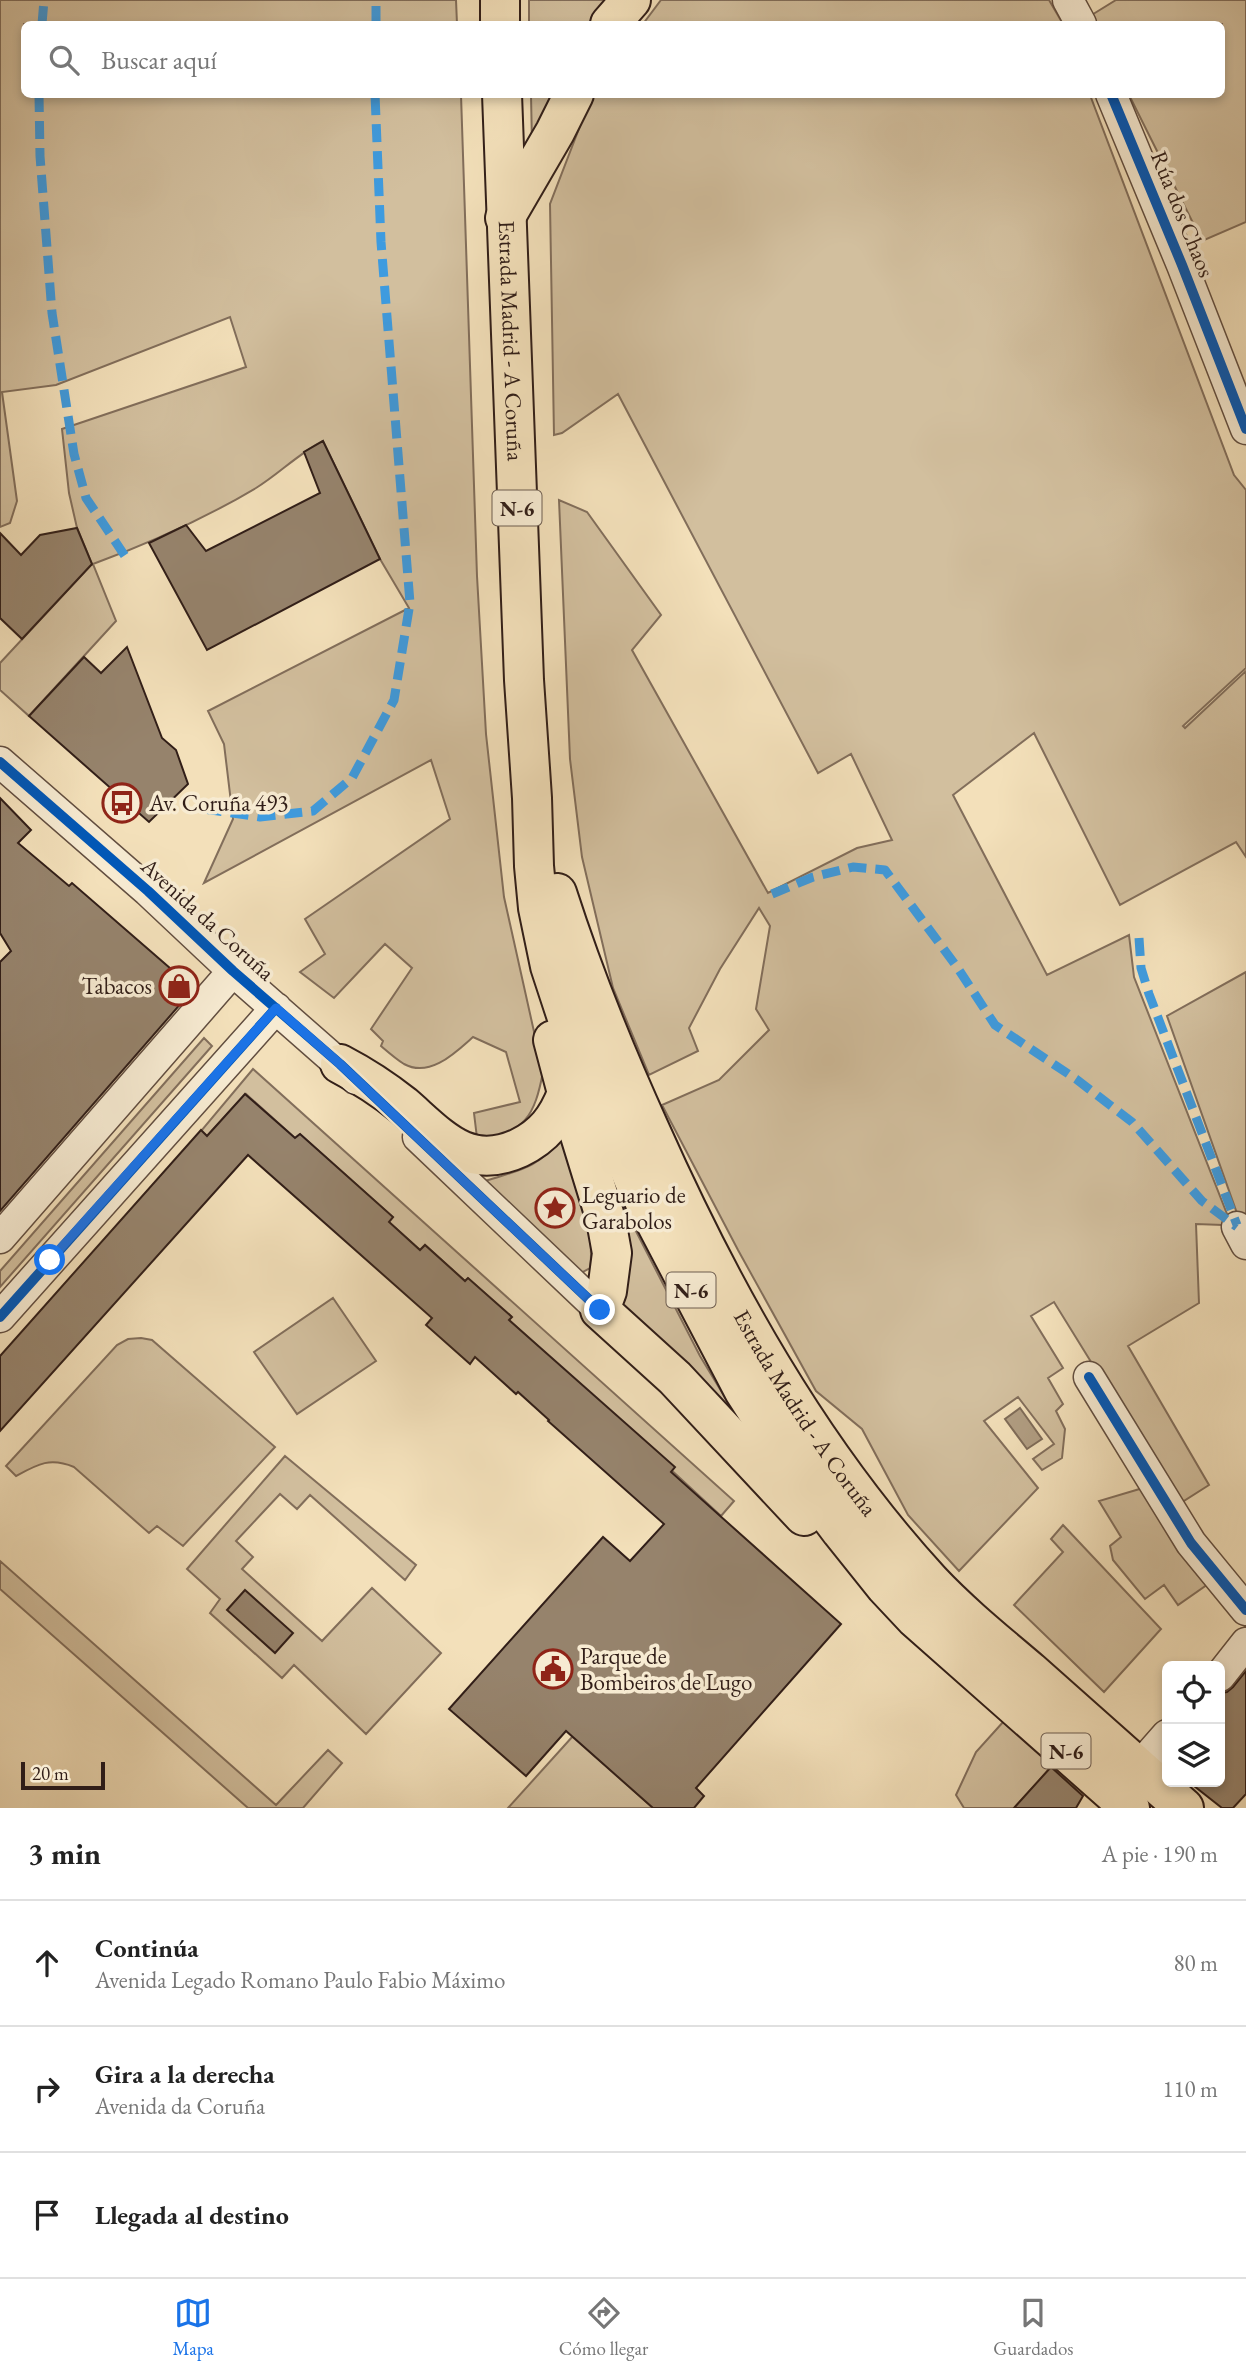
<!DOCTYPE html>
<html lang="es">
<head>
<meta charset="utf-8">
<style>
  body { margin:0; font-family:"EB Garamond",serif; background:#f2f2f2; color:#222 }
  .controls { position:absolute; right:21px; bottom:21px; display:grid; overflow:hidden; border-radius:10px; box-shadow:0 4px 10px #0003 }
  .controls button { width:63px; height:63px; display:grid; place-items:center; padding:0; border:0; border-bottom:2px solid #e0e0e0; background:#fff; color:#222; font:35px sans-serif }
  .scale { position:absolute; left:21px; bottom:18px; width:84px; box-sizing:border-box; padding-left:7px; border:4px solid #311e18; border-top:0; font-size:19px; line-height:24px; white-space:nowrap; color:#311e18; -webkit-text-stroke:5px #f7ebd2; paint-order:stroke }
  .stop { position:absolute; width:21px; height:21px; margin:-16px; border:5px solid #1a73e8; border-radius:50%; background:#fff }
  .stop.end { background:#1a73e8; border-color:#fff; box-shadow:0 2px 7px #0008 }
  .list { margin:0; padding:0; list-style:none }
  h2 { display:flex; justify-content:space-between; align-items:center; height:91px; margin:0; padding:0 28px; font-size:30px }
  h2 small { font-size:23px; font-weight:400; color:#767676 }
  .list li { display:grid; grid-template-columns:46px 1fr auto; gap:21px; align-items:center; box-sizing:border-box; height:126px; padding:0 28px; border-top:2px solid #e0e0e0 }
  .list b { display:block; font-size:26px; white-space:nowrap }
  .list p { margin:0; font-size:23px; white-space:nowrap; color:#767676 }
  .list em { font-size:23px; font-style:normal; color:#767676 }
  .icon { flex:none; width:38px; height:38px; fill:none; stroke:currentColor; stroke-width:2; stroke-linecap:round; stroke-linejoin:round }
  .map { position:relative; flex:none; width:1246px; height:1808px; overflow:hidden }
  .search { position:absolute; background:#fff; box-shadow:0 4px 10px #0003; left:21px; right:21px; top:21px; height:77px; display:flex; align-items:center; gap:18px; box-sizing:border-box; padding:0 24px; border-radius:10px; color:#767676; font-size:26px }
  .sheet { height:469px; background:#fff }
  nav { display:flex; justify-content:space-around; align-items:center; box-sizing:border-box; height:98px; border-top:2px solid #e0e0e0; background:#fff; font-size:19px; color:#767676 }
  nav a { display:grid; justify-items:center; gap:4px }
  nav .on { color:#1a73e8 }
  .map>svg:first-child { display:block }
  .green { fill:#d2bf9e; stroke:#826e5b; stroke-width:2 }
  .water { fill:#b19e83; stroke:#7e6b58; stroke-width:2 }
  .building { fill:#96836c; stroke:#311e18; stroke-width:2 }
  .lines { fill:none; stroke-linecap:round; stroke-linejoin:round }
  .minor-casing { stroke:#624e40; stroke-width:33 }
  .highway-casing { stroke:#311e18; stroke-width:42 }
  .minor { stroke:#f7ebd2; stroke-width:30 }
  .highway { stroke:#f3e0ba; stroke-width:38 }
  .quiet { stroke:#3e9bdf; stroke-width:9; stroke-dasharray:18 9; stroke-linecap:butt }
  .cycleway-casing { stroke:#f7ebd2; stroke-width:15 }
  .cycleway { stroke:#0057b8; stroke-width:10 }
  .route { stroke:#1a73e8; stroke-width:9 }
  .labels { text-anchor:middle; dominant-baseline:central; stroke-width:7; stroke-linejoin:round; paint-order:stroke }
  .shield { fill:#f7ebd2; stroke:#6c5c50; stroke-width:2 }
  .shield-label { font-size:21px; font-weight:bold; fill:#311e18 }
  .street-label { font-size:23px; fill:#311e18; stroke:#f7ebd2 }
  .poi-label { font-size:23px; fill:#311e18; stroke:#f7ebd2; text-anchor:start }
</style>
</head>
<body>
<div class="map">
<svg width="1246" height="1808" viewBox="0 0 1246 1808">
  <rect width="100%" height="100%" fill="#f3e0ba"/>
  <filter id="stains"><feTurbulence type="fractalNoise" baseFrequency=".00286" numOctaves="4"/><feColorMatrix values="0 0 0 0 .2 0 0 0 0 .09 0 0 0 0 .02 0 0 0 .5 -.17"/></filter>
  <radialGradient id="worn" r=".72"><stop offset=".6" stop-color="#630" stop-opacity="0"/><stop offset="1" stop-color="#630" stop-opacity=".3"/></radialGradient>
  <path class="green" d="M0,0h456l1,24h-433v70l437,1 16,481 9,158 18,163 39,175c-8,42 -18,64 -66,66l-3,-25 46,-11 -14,-50 -33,-15c-18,16 -43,41 -69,27 -8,-5 -16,-12 -23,-18l2,-5 -12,-12 41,-61 -27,-24 -51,54 -34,-26 25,-18 -20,-35 145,-100 -19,-59 -227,123 29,-64 -9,-75 -16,-33 201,-103 -29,-49 -57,-118c-24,12 -44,33 -67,47 -52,31 -106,55 -163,76l23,57 -87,95 -29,-26v-27l92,-99 -15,-36 -8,-35 -7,-64 184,-62 -16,-50 -174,68 -54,7 15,109 -7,22 -10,4z
    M529,0h86l-22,24h-64z
    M661,0h388l14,24h-420z
    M1116,0h130v222l-44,19 -73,-146 93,-1v-70h-128l-4,-8z
    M531,95h23l-22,49z
    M592,95h498l144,380 12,15v178l-63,58 2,2 61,-57v186l-10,-15 -116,63 -86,-172 -81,62 94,180 82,-40 5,42 93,237 2,9 -6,2 -27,-1 3,79 -71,43 81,139 -30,19 -125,-202 -23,14 32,52 -15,10 15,26 -7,7 9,18 -3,29 -20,12 -9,-11 21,-15 -36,-47 -34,24 54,67 -79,83 -51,-56 -46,-86 -46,-38 -78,-141 -76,-145 57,-25 50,-50 -13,-21 14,-83 -11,-18 -39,61 -31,59 9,23 -49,24 -36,-87 -31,-131 -12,-98 -11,-259 28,12 74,103 -29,35 136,243 89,-45 35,-8 -41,-86 -33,19 -200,-379 -56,39 -8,2 -4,-231z
    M1246,972v258l-8,-14 -71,-200z
    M204,1038l8,8 -212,241v-16z
    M253,1069l481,432 -13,15 -212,-196 2,-4 -43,-38 -3,3 -40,-36 -5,5 -31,-28 4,-5 -93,-83 -5,4 -49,-44 -39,42 -6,-5z
    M564,1136c10,38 32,94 26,132l-9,5 -96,-92c39,-12 52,-13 79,-45z
    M621,1202l79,154 29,48h-8l-101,-101 9,-56z
    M333,1298l43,63 -79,53 -43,-62z
    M141,1338l11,2 123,107 -92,99 -26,-20 -8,7 -75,-66c-24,-10 -36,-3 -58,9l-10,-10 111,-121 11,-6z
    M285,1456l131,109 -11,15 -95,-85 -13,14 -17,-15 -44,47 17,16 -11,12 80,72 50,-53 69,65 -75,81 -72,-69 -12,13 -72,-65 10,-14 -33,-30z
    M1143,1488l68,94 -33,23 -14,-20 -19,14 -32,-39 -3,-14 11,-9 -22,-36z
    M1063,1525l98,104 -57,63 -90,-87 49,-53 -12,-13z
    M0,1561l276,244 52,-55 14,13 -39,45h-55l-248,-219z
    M1004,1721l49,44 -39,43h-50l-8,-13 20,-43z
    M573,1736l80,72h-145z"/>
  <path class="water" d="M1020,1408l22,31 -15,10 -22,-30z"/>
  <path class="building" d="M323,441l57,118 -173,91 -58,-107 37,-18 20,26 114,-58 -16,-41z
    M77,528l15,36 -70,75 -22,-21v-85l21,22 19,-20z
    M127,647l35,91 14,12 12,34 -39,38 -120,-106 55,-59 17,16z
    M0,798l31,32 -13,13 51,43 3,-3 114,99v8l4,3 -190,218v-249l11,-11 -11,-18z
    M245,1094l50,44 5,-4 93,83 -4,5 31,28 5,-5 40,36 3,-3 44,39 -3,3 166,147 -4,5 170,152 -145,164 8,8 -10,12h-41l-87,-77 -40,45 -77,-67 154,-172 27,24 34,-37 -116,-103 1,-1 -31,-28 -2,2 -41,-37 -5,7 -44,-39 6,-7 -184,-163 -248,276v-75l201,-226 6,6z
    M245,1590l48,43 -18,20 -48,-43z
    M1246,1671v123l-13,14h-11l-33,-26h31v-89l7,-1 6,-5z
    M1051,1767l32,29 -7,12h-62z"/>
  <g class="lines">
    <g class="minor-casing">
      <path id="minor" d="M1068,0l13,24
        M1111,94l71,171 64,164
        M0,762l148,129 85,80 123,108
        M418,1137l182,173
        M1237,1227l9,17
        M0,1238l233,-267
        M0,1317l276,-309
        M1089,1377l102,166 55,67
        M1220,1676l26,-33
        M1138,1768l29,-33"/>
    </g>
    <g class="highway-casing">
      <g id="highway">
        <path d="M500,0v24"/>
        <path d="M610,24l21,-24"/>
        <path id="s1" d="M502,94l22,586 8,118 2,68 4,42 12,58 20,61 65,156 109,208 49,76 48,64 44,55 30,32 215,190"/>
        <path d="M505,218l50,-86 19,-38"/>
        <path id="s2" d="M557,893c26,81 58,160 93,237 72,162 160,320 280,451 31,33 67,62 101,91 51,45 102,91 153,136"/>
        <path d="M553,1040l14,53 39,127 6,33 -5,38 -7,19 75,68 129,138"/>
        <path d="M340,1064c23,12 43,25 63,41 36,31 64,67 116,43 25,-12 38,-29 48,-55"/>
      </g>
    </g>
    <use href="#minor" class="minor"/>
    <use href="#highway" class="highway"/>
    <path class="quiet" d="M42,24l2,-24
      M376,24v-24
      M39,94l1,62 12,157 22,141 12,44 43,64
      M204,809l56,8 53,-6 39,-33 42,-78 16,-97 -29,-361 -6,-148
      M772,894l41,-17 40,-10 32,3 72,97 38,58 81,54 56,43 70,79 35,26
      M1139,938l2,30 8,26 88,231"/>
    <g class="cycleway-casing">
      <path id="cycleway" d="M1111,94l71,171 64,164
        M0,762l148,129 85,80 107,93 260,246
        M0,1317l276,-309
        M1089,1377l102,166 55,67"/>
    </g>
    <use href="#cycleway" class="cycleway"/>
  </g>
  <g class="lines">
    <path class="route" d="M50,1260l226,-252 64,56 260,246"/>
  </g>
  <defs>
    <g id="bus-ring" transform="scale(2.0125)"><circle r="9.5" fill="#f7ebd2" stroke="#8f2418" stroke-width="1.5"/><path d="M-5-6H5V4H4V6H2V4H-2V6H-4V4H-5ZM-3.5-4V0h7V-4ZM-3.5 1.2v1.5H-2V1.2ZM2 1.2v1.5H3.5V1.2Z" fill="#8f2418"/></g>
    <g id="shop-ring" transform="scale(2.0125)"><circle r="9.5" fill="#f7ebd2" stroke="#8f2418" stroke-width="1.5"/><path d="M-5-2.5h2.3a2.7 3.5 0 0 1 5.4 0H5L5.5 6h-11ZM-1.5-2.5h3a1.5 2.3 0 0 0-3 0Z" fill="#8f2418"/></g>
    <g id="sight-ring" transform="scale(2.0125)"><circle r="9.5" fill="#f7ebd2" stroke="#8f2418" stroke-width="1.5"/><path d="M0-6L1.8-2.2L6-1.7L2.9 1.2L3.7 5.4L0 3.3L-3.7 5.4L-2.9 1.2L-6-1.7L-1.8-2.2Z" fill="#8f2418"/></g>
    <g id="civic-ring" transform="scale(2.0125)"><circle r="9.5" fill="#f7ebd2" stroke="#8f2418" stroke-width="1.5"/><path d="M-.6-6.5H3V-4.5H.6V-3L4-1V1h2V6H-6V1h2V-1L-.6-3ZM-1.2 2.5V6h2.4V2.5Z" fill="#8f2418"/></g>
  </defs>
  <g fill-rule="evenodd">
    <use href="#bus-ring" x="122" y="803"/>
    <use href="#shop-ring" x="179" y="986"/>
    <use href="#sight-ring" x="555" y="1208"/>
    <use href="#civic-ring" x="553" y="1669"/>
  </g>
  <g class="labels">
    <g class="shield">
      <rect x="492.5" y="490.5" width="49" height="35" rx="5"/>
      <rect x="666.5" y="1272.5" width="49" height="35" rx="5"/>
      <rect x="1041.5" y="1733.5" width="49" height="35" rx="5"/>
    </g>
    <g class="shield-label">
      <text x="517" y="508">N-6</text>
      <text x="691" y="1290">N-6</text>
      <text x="1066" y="1751">N-6</text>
    </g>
    <g class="street-label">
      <text transform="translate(1183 214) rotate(68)">Rúa dos Chaos</text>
      <text stroke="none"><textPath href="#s1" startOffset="247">Estrada Madrid - A Coruña</textPath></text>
      <text transform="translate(208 919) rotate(42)">Avenida da Coruña</text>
      <text stroke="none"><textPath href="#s2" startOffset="578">Estrada Madrid - A Coruña</textPath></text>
    </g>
    <g class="poi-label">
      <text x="149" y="803">Av. Coruña 493</text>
      <text x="152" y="986" text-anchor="end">Tabacos</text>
      <text x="582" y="1195">Leguario de<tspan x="582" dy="26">Garabolos</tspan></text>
      <text x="580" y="1656">Parque de<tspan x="580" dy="26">Bombeiros de Lugo</tspan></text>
    </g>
  </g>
  <rect width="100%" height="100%" filter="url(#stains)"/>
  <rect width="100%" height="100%" fill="url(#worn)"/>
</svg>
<div class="controls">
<button><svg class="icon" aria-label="locate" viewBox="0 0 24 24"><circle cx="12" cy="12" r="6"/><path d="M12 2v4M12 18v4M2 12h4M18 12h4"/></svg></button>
<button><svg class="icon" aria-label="layers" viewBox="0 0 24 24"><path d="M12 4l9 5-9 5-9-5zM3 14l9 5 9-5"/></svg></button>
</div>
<div class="scale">20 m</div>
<div class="stop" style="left:50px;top:1260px"></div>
<div class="stop end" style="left:600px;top:1310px"></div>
<div class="search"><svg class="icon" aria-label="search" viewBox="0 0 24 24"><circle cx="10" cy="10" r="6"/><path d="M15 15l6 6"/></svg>Buscar aquí</div>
</div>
<section class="sheet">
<h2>3 min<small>A pie · 190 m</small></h2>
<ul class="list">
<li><svg class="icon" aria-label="ahead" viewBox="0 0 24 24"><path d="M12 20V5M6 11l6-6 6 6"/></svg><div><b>Continúa</b><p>Avenida Legado Romano Paulo Fabio Máximo</p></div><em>80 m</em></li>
<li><svg class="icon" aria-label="right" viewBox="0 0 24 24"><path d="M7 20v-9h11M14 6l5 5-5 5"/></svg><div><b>Gira a la derecha</b><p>Avenida da Coruña</p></div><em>110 m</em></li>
<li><svg class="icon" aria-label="arrive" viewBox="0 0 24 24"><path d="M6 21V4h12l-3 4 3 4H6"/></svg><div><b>Llegada al destino</b></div></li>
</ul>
</section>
<nav>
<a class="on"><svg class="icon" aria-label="map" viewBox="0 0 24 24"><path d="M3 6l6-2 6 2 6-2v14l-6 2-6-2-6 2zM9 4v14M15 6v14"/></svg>Mapa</a>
<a><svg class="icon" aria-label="directions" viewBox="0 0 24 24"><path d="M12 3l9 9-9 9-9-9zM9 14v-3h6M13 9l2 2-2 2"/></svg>Cómo llegar</a>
<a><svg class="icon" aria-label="saved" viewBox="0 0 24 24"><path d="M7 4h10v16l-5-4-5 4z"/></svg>Guardados</a>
</nav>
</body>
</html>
